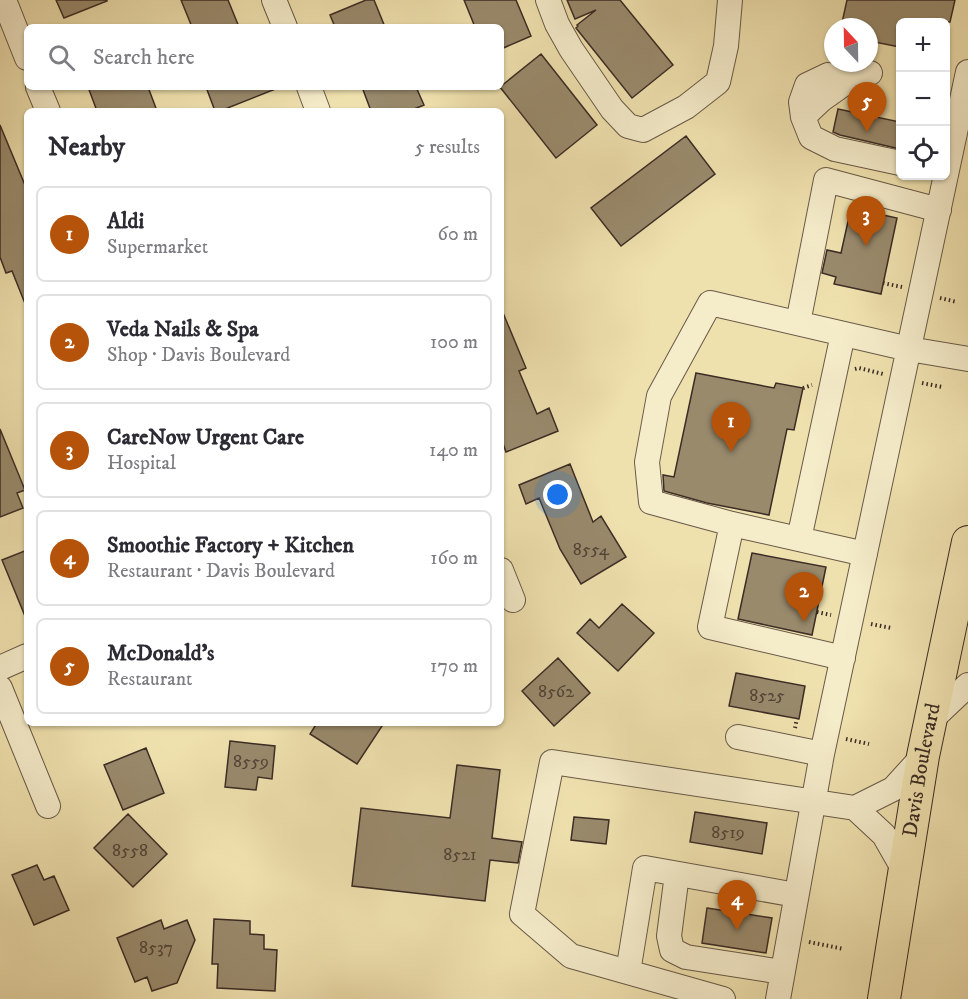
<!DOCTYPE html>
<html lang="en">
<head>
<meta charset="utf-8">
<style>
  body { margin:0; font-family:"IM FELL DW Pica",serif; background:#f2f2f3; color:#2b2b33 }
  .controls { position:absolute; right:18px; top:18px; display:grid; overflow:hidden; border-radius:9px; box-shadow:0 2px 4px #0004 }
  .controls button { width:54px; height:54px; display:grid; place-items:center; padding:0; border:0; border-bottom:2px solid #e1e1e2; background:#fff; color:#2b2b33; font:30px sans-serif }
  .compass { position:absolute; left:824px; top:18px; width:54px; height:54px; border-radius:50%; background:#fff; box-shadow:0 2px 4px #0004; rotate:338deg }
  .you { position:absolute; left:558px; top:495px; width:21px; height:21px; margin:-15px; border:4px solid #fff; border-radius:50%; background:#1a73e8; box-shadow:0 0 0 9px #1a73e833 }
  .badge { display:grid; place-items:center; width:39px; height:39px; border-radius:50%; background:#b45309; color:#fff; font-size:20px; font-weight:700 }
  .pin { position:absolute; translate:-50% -50px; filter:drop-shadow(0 2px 3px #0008) }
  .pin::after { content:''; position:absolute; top:32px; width:21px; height:18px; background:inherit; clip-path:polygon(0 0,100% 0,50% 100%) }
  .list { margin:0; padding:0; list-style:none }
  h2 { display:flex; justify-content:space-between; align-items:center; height:78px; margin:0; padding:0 24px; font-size:26px }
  h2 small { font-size:20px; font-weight:400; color:#7c7c81 }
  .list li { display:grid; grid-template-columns:39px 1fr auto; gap:18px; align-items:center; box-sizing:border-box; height:96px; margin:0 12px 12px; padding:0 12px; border:2px solid #e1e1e2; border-radius:9px }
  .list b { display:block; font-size:22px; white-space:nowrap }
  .list p { margin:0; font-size:20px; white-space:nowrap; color:#7c7c81 }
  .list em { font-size:20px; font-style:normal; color:#7c7c81 }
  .icon { flex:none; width:33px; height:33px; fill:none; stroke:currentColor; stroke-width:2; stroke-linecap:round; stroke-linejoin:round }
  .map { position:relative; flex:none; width:968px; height:999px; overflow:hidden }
  .search { position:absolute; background:#fff; box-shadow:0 2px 4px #0004; left:24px; top:24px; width:480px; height:66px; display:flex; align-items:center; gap:15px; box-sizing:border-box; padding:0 21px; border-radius:9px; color:#7c7c81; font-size:22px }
  .panel { position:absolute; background:#fff; box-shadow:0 2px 4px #0004; left:24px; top:108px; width:480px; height:618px; border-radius:9px }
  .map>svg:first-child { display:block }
  .building { fill:#998a6c; stroke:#3b2c25; stroke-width:1.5 }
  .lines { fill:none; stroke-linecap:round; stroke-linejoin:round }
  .minor-casing { stroke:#685947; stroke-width:26 }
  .major-casing { stroke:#3b2c25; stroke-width:34 }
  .path { stroke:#3b2c25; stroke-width:4; stroke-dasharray:1.5 3; stroke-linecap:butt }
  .minor { stroke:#f5ecca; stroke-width:24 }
  .major { stroke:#efe1ae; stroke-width:32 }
  .labels { text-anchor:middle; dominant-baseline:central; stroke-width:4.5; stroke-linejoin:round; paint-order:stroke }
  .number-label { font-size:18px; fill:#524437 }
  .street-label { font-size:21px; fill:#3b2c25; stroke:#f5ecca }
</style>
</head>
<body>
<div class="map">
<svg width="968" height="999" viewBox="0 0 968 999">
  <rect width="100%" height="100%" fill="#efe1ae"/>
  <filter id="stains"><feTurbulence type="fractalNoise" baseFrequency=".00333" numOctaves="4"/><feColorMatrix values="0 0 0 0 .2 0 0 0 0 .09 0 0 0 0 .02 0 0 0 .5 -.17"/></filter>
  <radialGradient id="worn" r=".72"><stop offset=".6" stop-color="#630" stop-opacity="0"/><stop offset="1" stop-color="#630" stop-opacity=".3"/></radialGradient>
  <path class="building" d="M56,0h51v1l-43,17z
    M181,0h47l11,27h-47z
    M366,0h8l11,27h-50l-5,-12z
    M464,0h52l15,36 -30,13v-22h-26z
    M567,0h53l53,65 -41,33 -56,-70 2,-2 -1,-1 19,-15 -21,9z
    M847,0h108l-5,22h-50v25l-31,-6v-14h-28z
    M541,54l56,71 -41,33 -56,-71z
    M88,87h60l9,24h-60z
    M206,87h72v1l-58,23h-5z
    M362,87h54l8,18 -15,6h-38z
    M838,109l62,13v27l-60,-14 -7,-3z
    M0,125l27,65 -1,116 -14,-35 -6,2 -6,-16z
    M686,136l29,38 -94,72 -30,-38z
    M851,208l46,10 -16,76 -47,-10 2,-7 -14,-4 5,-23 14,3z
    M501,308l25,60 -7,3 18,43 12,-6 9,23 -52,21 -5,-14z
    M696,373l78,15 2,-5 27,5 -9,42 -7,-1 -18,86 -62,-12 -43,-12 -1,-16 11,2z
    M0,429l25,61 -8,3 6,15 -23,9z
    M570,464l23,58 8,-6 25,41 -45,27 -21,-35 -21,-51 -13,6 -7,-19z
    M27,550v71l-25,-61z
    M752,553l74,14 -14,68 -74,-16z
    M622,604l32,29 -36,38 -41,-38 13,-14 9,9z
    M558,658l32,35 -36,33 -32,-35z
    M736,673l69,13 -6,33 -70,-13z
    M317,723h67l-27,41 -47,-30z
    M230,741l45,5 -3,33 -14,-2 -2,13 -31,-3z
    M146,748l18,45 -41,17 -19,-45z
    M457,765l43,5 -8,68 30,4 -4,21 -28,-3 -5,41 -133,-15 9,-78 89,10z
    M695,812l72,11 -5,31 -72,-12z
    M128,814l39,40 -34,33 -39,-39z
    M574,817l35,3 -3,24 -35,-4z
    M37,865l7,15 10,-4 15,34 -35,15 -22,-50z
    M707,908l65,10 -6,35 -64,-10z
    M214,919l36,2v13l14,1v14l13,1 -2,41 -58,-3 1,-24h-6z
    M161,920l3,9 23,-9 8,20 -18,43 -25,8 -5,-14 -12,5 -18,-44z"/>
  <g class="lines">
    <g class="minor-casing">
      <path id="minor" d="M4,0l23,58
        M274,0l11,27
        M548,0l9,24 14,25 41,60 16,17 15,4 43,-23 32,-25 8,-36 4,-46
        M870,73l-25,10 -24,17 -18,17 8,20 24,12 65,14
        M38,87l10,24
        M309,87l9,24
        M803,117l-2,-15 6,-17 21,-10 17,8
        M798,323l28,-143 113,30
        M732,524l-22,103 133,31
        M799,539l44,-205
        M865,554l-133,-30 -81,-22 -4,-40 12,-66 51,-93 199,46 59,10
        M501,570l12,30
        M0,668l27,-12
        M0,688l48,118
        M931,720l37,-35
        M738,737l84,17
        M855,808l38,-19 30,-33
        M677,874l-8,62 3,14 14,7 96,15
        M628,972l17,-104 151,27
        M723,999l-152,-43 -49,-42 30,-152 303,46 29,27 20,35
        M778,999l44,-245 146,-682"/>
    </g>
    <g class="major-casing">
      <g id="major">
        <path id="s1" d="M884,999l39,-243 45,-214"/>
      </g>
    </g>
    <path class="path" d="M883,283l19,4
      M940,298l17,4
      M855,369l4,-1 24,6
      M922,383l20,4
      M803,388l9,-3
      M817,612l14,3
      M871,624l20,4
      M795,728l2,-10
      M846,739l23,5
      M809,942l35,7"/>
    <use href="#minor" class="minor"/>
    <use href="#major" class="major"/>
  </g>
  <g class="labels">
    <g class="number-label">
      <text x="591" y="550">8554</text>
      <text x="556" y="692">8562</text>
      <text x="767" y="696">8525</text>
      <text x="251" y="762">8559</text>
      <text x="728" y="833">8519</text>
      <text x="130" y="851">8558</text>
      <text x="460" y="855">8521</text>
      <text x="156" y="948">8537</text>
    </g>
    <g class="street-label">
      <text stroke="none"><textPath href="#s1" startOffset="232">Davis Boulevard</textPath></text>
    </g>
  </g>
  <rect width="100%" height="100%" filter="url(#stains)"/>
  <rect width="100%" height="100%" fill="url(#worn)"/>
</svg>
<div class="controls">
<button>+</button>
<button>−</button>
<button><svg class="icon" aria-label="locate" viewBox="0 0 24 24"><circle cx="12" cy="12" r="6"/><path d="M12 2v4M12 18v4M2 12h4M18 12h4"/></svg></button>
</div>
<svg class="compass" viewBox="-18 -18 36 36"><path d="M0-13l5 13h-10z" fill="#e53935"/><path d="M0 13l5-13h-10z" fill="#7c7c81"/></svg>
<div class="you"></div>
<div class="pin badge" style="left:731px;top:452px">1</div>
<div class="pin badge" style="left:804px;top:622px">2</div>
<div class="pin badge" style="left:866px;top:246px">3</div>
<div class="pin badge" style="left:737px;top:930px">4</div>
<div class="pin badge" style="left:867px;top:132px">5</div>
<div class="search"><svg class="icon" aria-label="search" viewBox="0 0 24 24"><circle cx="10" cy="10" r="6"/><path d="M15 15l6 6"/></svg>Search here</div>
<section class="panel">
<h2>Nearby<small>5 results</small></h2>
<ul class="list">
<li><span class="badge">1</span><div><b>Aldi</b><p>Supermarket</p></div><em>60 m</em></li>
<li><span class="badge">2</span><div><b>Veda Nails &amp; Spa</b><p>Shop · Davis Boulevard</p></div><em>100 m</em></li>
<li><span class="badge">3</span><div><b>CareNow Urgent Care</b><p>Hospital</p></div><em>140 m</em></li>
<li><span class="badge">4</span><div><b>Smoothie Factory + Kitchen</b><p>Restaurant · Davis Boulevard</p></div><em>160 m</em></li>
<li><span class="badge">5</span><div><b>McDonald's</b><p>Restaurant</p></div><em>170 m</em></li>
</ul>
</section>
</div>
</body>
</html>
